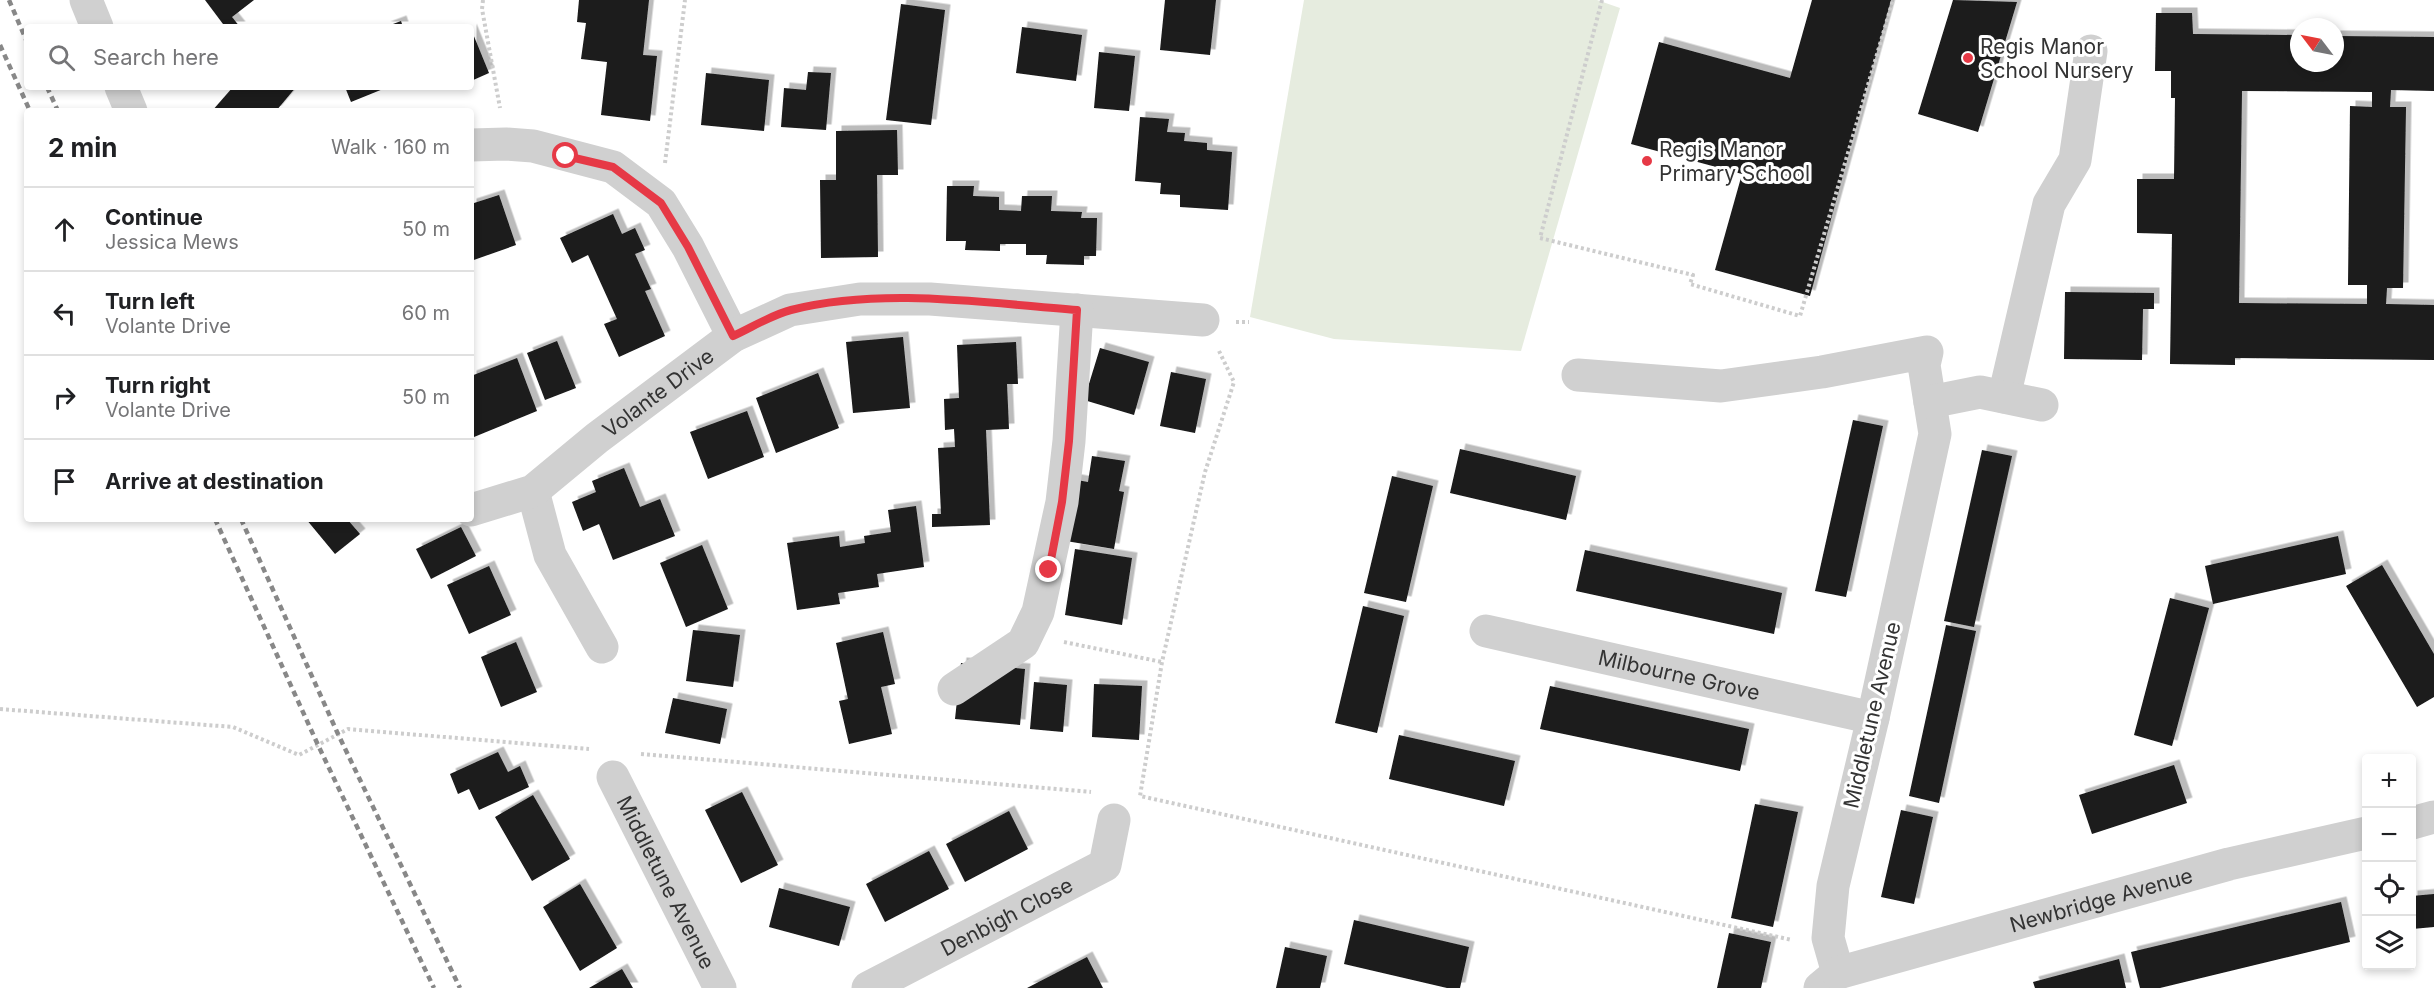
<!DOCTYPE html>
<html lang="en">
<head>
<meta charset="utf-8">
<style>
  body { margin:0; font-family:Inter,sans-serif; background:#f6f6f6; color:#202124 }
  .controls { position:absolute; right:18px; bottom:18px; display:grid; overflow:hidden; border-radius:6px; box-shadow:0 3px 9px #0003 }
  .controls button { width:54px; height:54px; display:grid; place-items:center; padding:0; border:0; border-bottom:2px solid #e0e0e0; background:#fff; color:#202124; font:30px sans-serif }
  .compass { position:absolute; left:2290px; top:18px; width:54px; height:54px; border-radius:50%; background:#fff; box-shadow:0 3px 9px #0003; rotate:302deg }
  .stop { position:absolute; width:18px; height:18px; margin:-14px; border:4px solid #e63946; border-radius:50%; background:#fff }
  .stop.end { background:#e63946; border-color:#fff; box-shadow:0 2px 6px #0008 }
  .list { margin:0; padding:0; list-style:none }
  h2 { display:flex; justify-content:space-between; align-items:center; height:78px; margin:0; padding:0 24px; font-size:26px }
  h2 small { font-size:20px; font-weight:400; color:#757577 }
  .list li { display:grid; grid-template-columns:39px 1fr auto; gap:18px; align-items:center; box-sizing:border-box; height:84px; padding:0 24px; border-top:2px solid #e0e0e0 }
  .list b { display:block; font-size:22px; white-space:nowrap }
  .list p { margin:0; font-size:20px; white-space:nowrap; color:#757577 }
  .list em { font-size:20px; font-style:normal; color:#757577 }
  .icon { flex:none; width:33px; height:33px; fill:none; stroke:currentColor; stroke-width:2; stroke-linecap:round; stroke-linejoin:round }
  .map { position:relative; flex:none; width:2434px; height:988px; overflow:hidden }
  .search { position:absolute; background:#fff; box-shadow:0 3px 9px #0003; left:24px; top:24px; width:450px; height:66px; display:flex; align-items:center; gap:15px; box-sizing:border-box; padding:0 21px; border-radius:6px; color:#757577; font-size:22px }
  .panel { position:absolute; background:#fff; box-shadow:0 3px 9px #0003; left:24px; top:108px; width:450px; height:414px; border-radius:6px }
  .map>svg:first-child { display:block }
  .green { fill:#e6ecdf }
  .building { fill:#1a1a1a; fill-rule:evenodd; filter:url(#shadow) }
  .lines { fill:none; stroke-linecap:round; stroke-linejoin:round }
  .path { stroke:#cdcdcd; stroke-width:4; stroke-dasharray:3 3; stroke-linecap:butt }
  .minor { stroke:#d0d0d0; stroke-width:33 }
  .rail { stroke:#888; stroke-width:4.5; stroke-dasharray:6 4.5; stroke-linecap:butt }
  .route { stroke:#e63946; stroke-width:8 }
  .poi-dot { fill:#e63946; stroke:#fff; stroke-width:2 }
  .labels { text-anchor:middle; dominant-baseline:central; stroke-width:6; stroke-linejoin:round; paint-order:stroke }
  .poi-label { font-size:21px; fill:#333; stroke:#fff; text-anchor:start }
  .street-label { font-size:21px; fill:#333; stroke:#fff }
</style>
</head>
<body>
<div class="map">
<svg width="2434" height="988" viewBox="0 0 2434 988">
  <defs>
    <filter id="shadow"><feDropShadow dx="5.5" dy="-5.5" stdDeviation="0" flood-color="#0004"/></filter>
  </defs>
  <rect width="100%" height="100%" fill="#fff"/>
  <path class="green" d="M1304,0h293l23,8 -99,343 -187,-12 -84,-22z"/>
  <path class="building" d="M205,0h49l-22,17 8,10h-21l4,-3z
    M579,0h70l-6,55 14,1 -7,65 -49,-6 6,-53 -26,-3 5,-36 -9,-1z
    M1165,0h51l-6,55 -50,-5z
    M1812,0h79l-81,296 -95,-26 27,-96 -111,-30 28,-102 131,36z
    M1953,0l64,2 -39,130 -60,-18z
    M901,4l44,6 -14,115 -45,-5z
    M2156,13h36l1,21 106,1v28h36v-27l99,1v54l-43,-1 -1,17h16l-3,181h-16l-1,16 48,1v55l-199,-2v7l-65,-1 2,-130 -35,-1v-54h37l1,-81h-4v-27h-16zM2242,91l130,1v15l-22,-1 -2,179h19v19l-128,-1z
    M401,21l2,6h-18z
    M1022,27l60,8 -6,46 -60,-8z
    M471,29l18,44 -18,8z
    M1099,52l36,4 -6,55 -35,-3z
    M808,72l23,1 -5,57 -45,-3 3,-39 22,2z
    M706,73l63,7 -5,51 -63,-6z
    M233,87h63l-20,24h-64z
    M345,87h43l-37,15z
    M1140,117l29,2 -2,13 18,1 -1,8 23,2v7l25,2 -4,58 -48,-3v-12l-20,-1 1,-11 -26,-2z
    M897,130l1,45h-21l1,82 -57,1 -1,-78h16v-49z
    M947,186h27l-1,10 26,1v13l22,1 1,-15h30l-1,15 31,1 -1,6h16l-1,38h-12v9l-38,-1 1,-9h-21v-11h-26v7l-35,-1 1,-9h-20z
    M499,195l17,50 -45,16v-57z
    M613,214l9,20 13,-6 10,22 -10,4 16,35 -6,2 20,45 -46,21 -15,-33 13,-5 -29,-64 -16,8 -12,-25z
    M2065,292l89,1v16h-11l-1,51 -78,-1z
    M903,337l7,71 -57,5 -7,-71z
    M557,341l19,47 -31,12 -18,-47z
    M1016,342l2,42h-11l2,45 -23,1 4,95 -58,2v-13h9l-3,-66 17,-1 -1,-18 -9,1 -1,-31 15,-1 -2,-53z
    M1100,348l49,14 -15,53 -50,-15z
    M517,358l20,53 -63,26 -3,-9v-52z
    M1171,372l35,7 -11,54 -35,-7z
    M818,373l21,55 -63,25 -20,-55z
    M747,411l17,46 -56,22 -18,-47z
    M1853,420l30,6 -37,171 -31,-6z
    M1460,449l116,27 -10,44 -116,-27z
    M1982,450l30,6 -38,171 -30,-6z
    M1092,456l33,5 -6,30 5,1 -10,57 -54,-9 11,-61 17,3z
    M624,468l16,39 20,-8 15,37 -62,24 -14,-36 -16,7 -11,-29 24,-10 -4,-11z
    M1392,476l41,10 -27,116 -42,-9z
    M916,506l8,61 -47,7 2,13 -41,6 2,11 -43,6 -10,-67 52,-7 1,11 25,-4 -1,-7 27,-4 -3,-22z
    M306,519h41l13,15 -25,20z
    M461,527l15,29 -45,23 -15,-30z
    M2338,536l8,38 -133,30 -8,-38z
    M702,545l26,64 -42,18 -26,-64z
    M1075,549l57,9 -10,67 -57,-10z
    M1585,550l197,43 -8,41 -198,-43z
    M2382,565l52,89v43l-17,10 -71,-121z
    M489,566l22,49 -42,19 -22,-49z
    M2170,598l39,10 -37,138 -38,-11z
    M1363,606l41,10 -27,117 -42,-10z
    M1946,625l30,6 -37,172 -30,-7z
    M693,630l47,5 -7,52 -47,-6z
    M883,632l12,52 -14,3 11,47 -43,10 -10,-43 9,-2 -12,-56z
    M516,642l21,50 -36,15 -20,-50z
    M961,663l64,6 -5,56 -65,-6z
    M1034,682l33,3 -4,47 -33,-3z
    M1094,684l48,2 -3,54 -47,-3z
    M1550,686l199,43 -9,42 -200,-42z
    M673,698l54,11 -7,35 -55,-11z
    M1399,735l116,26 -11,45 -115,-27z
    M498,752l10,20 12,-6 9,21 -50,23 -10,-21 -11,5 -8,-20z
    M2174,765l13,38 -95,31 -13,-39z
    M742,792l36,73 -37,18 -36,-73z
    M533,795l37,64 -38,22 -37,-64z
    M1755,804l43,8 -25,115 -42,-9z
    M1901,810l32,7 -19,87 -33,-7z
    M1009,811l19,38 -63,33 -19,-38z
    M929,851l20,38 -64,33 -19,-38z
    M580,884l37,64 -37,23 -37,-64z
    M779,888l71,19 -11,39 -70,-19z
    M2434,894v33l-22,2v-33z
    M2363,900h3v24h-1z
    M2341,902l9,40 -190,46h-20l-9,-36z
    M1354,920l115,27 -9,41h-13l-103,-24z
    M1729,933l42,9 -10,46h-44z
    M1285,947l42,9 -7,32h-44z
    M1087,957l16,31h-76z
    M2119,959l7,29h-91l-2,-6z
    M622,969l11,19h-44z"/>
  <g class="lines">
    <path class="path" d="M483,0l-1,9 18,99
      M1602,0l-62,238 153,37 -3,9 110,32 93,-316
      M665,163l20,-163
      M1236,322h13
      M1219,351l15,31 -29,90 -43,190 -22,134 652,144
      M1064,642l98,20
      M0,709l233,18 66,28 49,-26 241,20
      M641,754l450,38"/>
    <g class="minor">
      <path d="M86,0l11,27"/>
      <path d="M121,87l10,24"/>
      <path d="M471,145l35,-1 27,2 80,21 48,36 27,44 45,89"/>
      <path d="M1578,375l143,11 101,-14 105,-20 -3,13 11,69 -62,284 -40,168 -5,52 10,35 -18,15"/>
      <path d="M2004,397l45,-193 26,-44 16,-109"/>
      <path d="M1930,402l50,-10 62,13"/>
      <path d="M533,491l17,64 52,92"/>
      <path id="s1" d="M471,510l62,-19 64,-53 136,-102 57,-26 70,-11h70l273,21"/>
      <path id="s2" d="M1486,631l387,87"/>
      <path d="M954,689l69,-46 15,-31 24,-110 7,-61 8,-131"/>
      <path id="s3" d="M613,777l107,211"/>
      <path d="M2412,823l22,-6"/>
      <path id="s4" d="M1838,973l391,-109 137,-31"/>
      <path id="s5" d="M868,988l237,-123 9,-45"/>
    </g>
    <path class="rail" d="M9,0l18,42
      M0,45l30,66
      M47,87l11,24
      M215,519l103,226 116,243
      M241,519l97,215 122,254"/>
  </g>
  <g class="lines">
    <path class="route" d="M566,156l47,11 48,36 27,44 45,89c18,-8 38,-21 58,-26 91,-23 194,-7 286,0l-8,131 -7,61 -13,68"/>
  </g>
  <g class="poi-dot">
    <circle cx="1968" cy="58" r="6"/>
    <circle cx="1647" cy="161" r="6"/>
  </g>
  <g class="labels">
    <g class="poi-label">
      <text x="1980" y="46">Regis Manor<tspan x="1980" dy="24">School Nursery</tspan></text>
      <text x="1659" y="149">Regis Manor<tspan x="1659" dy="24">Primary School</tspan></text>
    </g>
    <g class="street-label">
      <text stroke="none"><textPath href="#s1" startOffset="224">Volante Drive</textPath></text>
      <text stroke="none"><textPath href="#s2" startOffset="198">Milbourne Grove</textPath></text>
      <text transform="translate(1872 715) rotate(-77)">Middletune Avenue</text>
      <text stroke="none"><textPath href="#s3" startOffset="118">Middletune Avenue</textPath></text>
      <text stroke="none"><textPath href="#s4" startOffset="273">Newbridge Avenue</textPath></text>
      <text stroke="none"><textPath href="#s5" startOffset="156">Denbigh Close</textPath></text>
    </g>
  </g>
</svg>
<div class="controls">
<button>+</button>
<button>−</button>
<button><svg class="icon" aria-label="locate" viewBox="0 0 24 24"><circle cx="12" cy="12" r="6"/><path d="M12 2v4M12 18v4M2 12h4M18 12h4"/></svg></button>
<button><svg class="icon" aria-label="layers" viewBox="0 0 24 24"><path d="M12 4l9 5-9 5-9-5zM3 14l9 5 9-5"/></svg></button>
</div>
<svg class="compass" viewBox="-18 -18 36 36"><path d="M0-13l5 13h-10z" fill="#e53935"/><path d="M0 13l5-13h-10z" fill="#757577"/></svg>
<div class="stop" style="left:566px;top:156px"></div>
<div class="stop end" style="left:1049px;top:570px"></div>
<div class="search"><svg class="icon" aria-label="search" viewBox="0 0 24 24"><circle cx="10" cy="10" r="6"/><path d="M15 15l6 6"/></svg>Search here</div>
<section class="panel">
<h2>2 min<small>Walk · 160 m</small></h2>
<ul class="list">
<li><svg class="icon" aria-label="ahead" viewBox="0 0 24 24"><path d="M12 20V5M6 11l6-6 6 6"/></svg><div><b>Continue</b><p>Jessica Mews</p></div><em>50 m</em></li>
<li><svg class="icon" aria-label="left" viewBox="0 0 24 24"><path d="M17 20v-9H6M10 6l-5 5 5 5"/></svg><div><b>Turn left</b><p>Volante Drive</p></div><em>60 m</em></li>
<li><svg class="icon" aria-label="right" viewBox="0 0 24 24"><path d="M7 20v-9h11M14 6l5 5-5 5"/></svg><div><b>Turn right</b><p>Volante Drive</p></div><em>50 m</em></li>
<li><svg class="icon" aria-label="arrive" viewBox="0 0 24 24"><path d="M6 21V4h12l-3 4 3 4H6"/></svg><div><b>Arrive at destination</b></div></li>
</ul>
</section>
</div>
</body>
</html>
